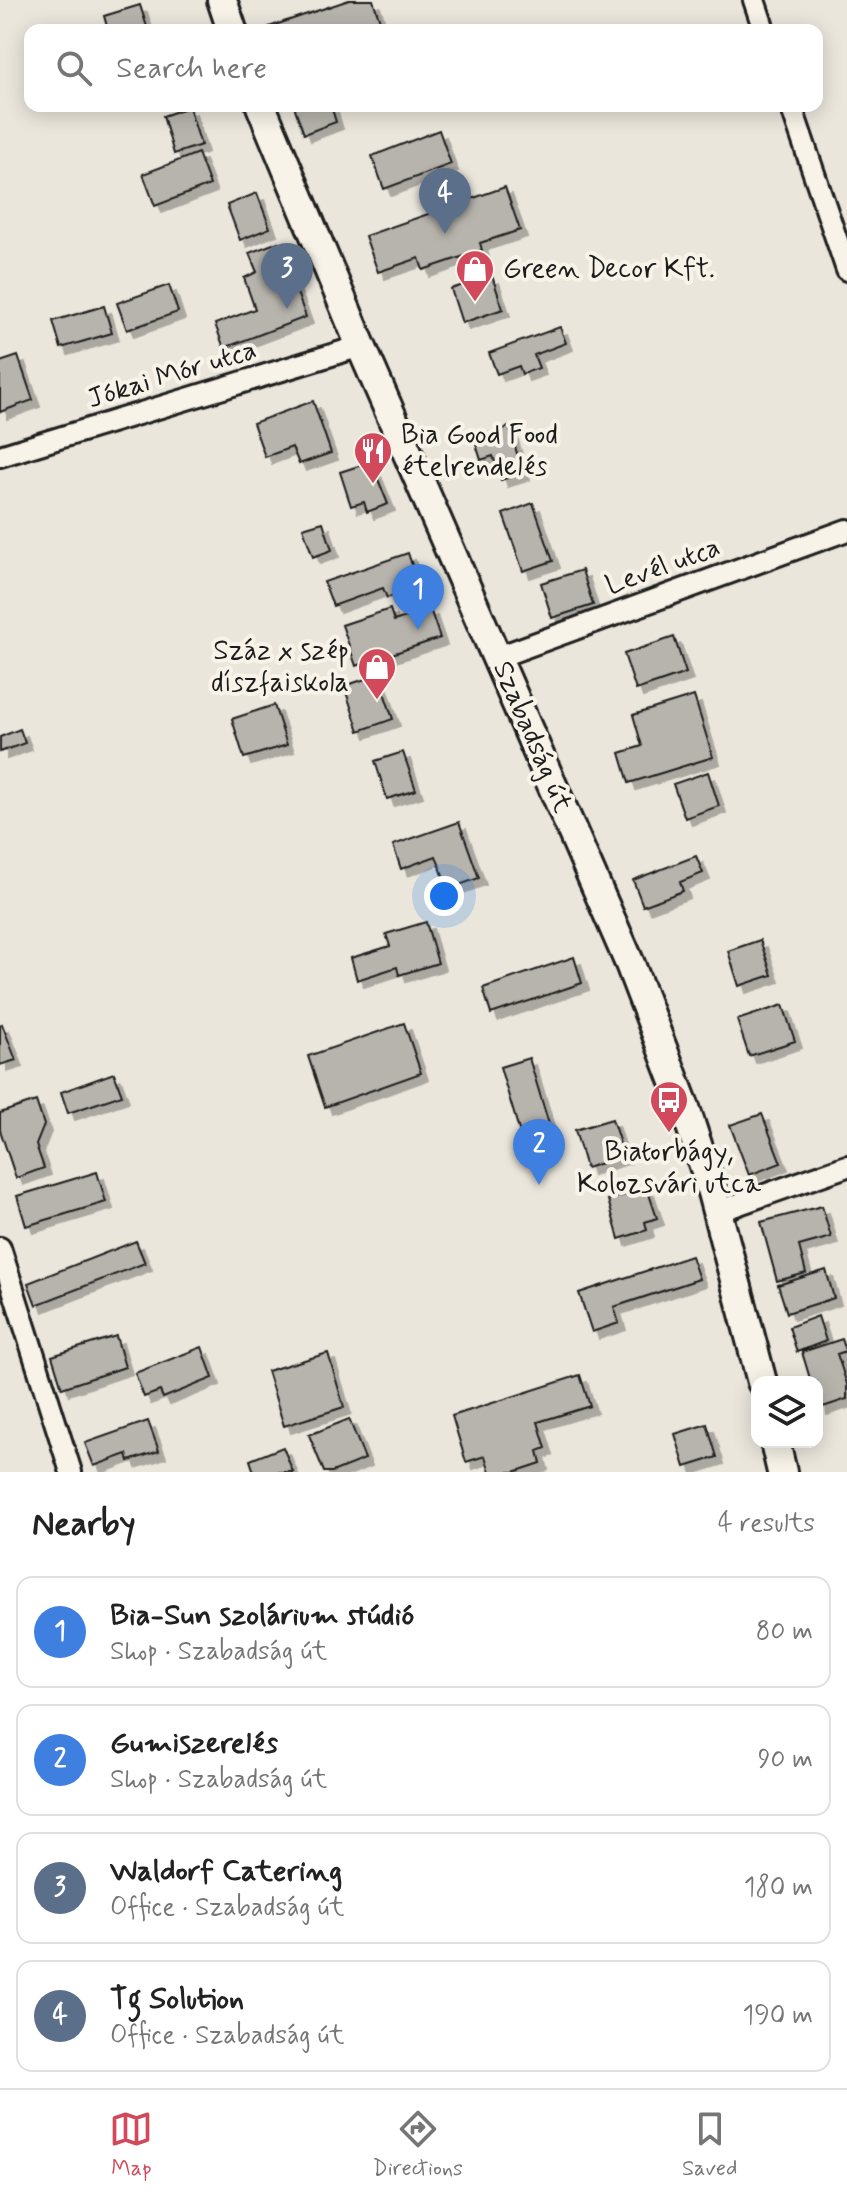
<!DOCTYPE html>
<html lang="en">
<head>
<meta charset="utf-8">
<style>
  body { margin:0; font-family:Mynerve,sans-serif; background:#f6f6f6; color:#222 }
  .controls { position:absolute; right:24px; bottom:24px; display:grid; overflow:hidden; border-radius:16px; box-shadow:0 4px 20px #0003 }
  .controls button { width:72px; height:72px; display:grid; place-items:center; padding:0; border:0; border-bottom:2px solid #e0e0e0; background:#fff; color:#222; font:40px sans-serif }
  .you { position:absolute; left:444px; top:896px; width:28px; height:28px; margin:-20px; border:6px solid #fff; border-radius:50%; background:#1a73e8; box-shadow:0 0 0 12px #1a73e833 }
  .badge { display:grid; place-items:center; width:52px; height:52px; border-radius:50%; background:#d1495b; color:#fff; font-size:26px; font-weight:700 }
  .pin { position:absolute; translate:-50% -66px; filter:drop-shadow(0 2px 4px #0008) }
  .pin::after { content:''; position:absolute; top:42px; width:28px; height:24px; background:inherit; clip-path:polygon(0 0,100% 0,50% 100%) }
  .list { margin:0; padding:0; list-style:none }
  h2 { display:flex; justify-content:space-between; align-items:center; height:104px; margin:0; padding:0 32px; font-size:34px }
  h2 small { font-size:26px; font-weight:400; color:#767676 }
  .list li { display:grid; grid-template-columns:52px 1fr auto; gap:24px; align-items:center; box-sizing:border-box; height:112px; margin:0 16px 16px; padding:0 16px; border:2px solid #e0e0e0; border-radius:16px }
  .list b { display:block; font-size:30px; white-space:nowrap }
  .list p { margin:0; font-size:26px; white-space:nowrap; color:#767676 }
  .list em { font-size:26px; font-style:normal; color:#767676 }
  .icon { flex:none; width:44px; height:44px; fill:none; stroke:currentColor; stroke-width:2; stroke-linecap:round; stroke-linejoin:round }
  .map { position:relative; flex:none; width:847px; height:1472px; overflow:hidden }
  .search { position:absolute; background:#fff; box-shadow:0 4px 20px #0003; left:24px; right:24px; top:24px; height:88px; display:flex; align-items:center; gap:20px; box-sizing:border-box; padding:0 28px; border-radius:16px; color:#767676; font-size:30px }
  .sheet { height:616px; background:#fff }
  nav { display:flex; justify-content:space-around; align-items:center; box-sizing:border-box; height:112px; border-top:2px solid #e0e0e0; background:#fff; font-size:22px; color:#767676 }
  nav a { display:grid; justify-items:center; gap:4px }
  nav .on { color:#d1495b }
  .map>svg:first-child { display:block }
  .building { fill:#b6b4ac; stroke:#1c1c1c; stroke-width:2; filter:url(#shadow) }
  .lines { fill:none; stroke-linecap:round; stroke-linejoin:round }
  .street-casing { stroke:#1c1c1c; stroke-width:26 }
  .secondary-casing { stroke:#1c1c1c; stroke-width:34 }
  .street { stroke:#f7f3e8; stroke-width:20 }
  .secondary { stroke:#f7f3e8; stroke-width:28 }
  .labels { text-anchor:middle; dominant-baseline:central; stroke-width:8; stroke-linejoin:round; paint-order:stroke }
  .poi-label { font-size:28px; fill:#1c1c1c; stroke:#f7f3e8; text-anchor:start }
  .street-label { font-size:28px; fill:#1c1c1c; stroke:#f7f3e8 }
</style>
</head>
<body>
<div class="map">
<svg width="847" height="1472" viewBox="0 0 847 1472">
  <defs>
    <filter id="shadow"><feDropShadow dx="7" dy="7" stdDeviation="0" flood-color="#0004"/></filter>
  </defs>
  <rect width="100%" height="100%" fill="#eae6dc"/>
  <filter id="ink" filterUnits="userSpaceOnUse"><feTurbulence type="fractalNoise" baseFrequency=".0125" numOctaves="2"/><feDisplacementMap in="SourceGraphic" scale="16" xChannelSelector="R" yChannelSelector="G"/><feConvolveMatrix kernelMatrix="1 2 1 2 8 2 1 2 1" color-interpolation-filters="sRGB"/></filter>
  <g filter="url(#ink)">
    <path class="building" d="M349,0h24l7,21 -26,9h-84l-1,-3z
      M140,5l8,25h-40l-4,-14z
      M294,106h37l5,16 -32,12z
      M189,107l12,38 -27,9 -11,-38z
      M439,130l12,34 -67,25 -12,-33z
      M198,153l12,32 -55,21 -12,-32z
      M505,187l15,43 -40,13 2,7 -59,20 -4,-12 -41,14 -13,-36z
      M257,193l13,35 -30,12 -13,-35z
      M278,242l28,75 -82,31 -9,-24 40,-15 -11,-31 13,-6 -8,-19z
      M492,276l11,33 -41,14 -11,-34z
      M169,285l9,27 -51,18 -10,-27z
      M104,306l8,27 -51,15 -8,-27z
      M560,327l6,16 -32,12 5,13 -17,6 -3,-8 -22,8 -8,-21z
      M18,356l15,44 -33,12v-50z
      M313,401l18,52 -32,11 -7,-17 -27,10 -12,-34z
      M509,427l14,46 -22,7 -8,-24 -12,4 -7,-22z
      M371,462l17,42 -21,8 -3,-10 -13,4 -11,-34z
      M533,503l20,58 -30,10 -20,-57z
      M323,522l9,28 -19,7 -10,-29z
      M408,553l11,33 -32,12 -4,-10 -50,18 -9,-24z
      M582,570l11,35 -41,13 -11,-35z
      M390,609l4,12 36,-12 10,29 -84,28 -14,-41z
      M674,637l12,36 -50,17 -12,-36z
      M378,675l15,44 -34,12 -15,-45z
      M694,696l19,61 -84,26 -9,-30 22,-7 -9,-31z
      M274,705l13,40 -43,13 -12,-39z
      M20,729l5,14 -25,9v-15z
      M403,752l13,38 -29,9 -12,-38z
      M708,772l11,34 -34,12 -12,-34z
      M459,822l20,56 -31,11 -12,-33 -35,13 -8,-24z
      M696,856l7,17 -23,9 3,9 -40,15 -10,-26z
      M426,922l12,41 -39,12 -2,-8 -40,13 -6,-22 39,-12 -4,-12z
      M760,940l12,35 -33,11 -11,-35z
      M574,957l8,26 -91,31 -8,-26z
      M783,1005l12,36 -46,15 -12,-36z
      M404,1023l17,50 -96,34 -17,-51z
      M2,1024l14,36 -16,5v-40z
      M529,1058l22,73 -29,9 -22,-73z
      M114,1073l8,22 -54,18 -7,-21z
      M36,1101l8,24 -8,20 8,23 -28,10 -16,-48v-17z
      M762,1114l19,49 -32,12 -19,-50z
      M612,1119l12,37 -38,12 -11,-38z
      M97,1172l9,30 -80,24 -9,-30z
      M647,1188l10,30 -12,4 2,8 -28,9 -11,-39z
      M822,1206l9,31 -32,9 7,27 -29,8 -16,-59z
      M136,1241l9,22 -109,42 -8,-22z
      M691,1256l8,23 -85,28 5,16 -27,9 -13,-39z
      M826,1270l8,28 -47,15 -9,-28z
      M818,1316l8,25 -29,11 -8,-25z
      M116,1336l9,31 -63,21 -10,-32z
      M842,1339l4,12 -9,3 10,30v15l-27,9 -3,-26h-6l-9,-30z
      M202,1347l11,31 -50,20 -3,-7 -16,6 -9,-24z
      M328,1353l16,54 -60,19 -17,-55z
      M580,1375l10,31 -52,16 8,26 -8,3 3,12 -27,9h-24l-5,-16 -19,6 -14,-46z
      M349,1419l16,40 -33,13h-8l-15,-37z
      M148,1421l11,30 -30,10 -2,-7 -33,12 -9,-23z
      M707,1424l10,33 -32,10 -10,-33z
      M283,1447l10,25h-39l-4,-12z"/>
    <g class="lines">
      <g class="street-casing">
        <path id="street" d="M754,0l10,30
          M791,106l56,164
          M0,456l361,-110
          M498,657l349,-127
          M719,1211l128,-45
          M0,1248l71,224"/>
      </g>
      <g class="secondary-casing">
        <path id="secondary" d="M222,0l10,30
          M261,106l100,240 269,618 55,144 24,73 53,201
          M775,1442l7,30"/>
      </g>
      <use href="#street" class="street"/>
      <use href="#secondary" class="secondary"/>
    </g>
  </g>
  <defs>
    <g id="shop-pin" transform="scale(2)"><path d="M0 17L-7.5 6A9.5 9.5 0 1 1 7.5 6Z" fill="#d1495b" stroke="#f7f3e8"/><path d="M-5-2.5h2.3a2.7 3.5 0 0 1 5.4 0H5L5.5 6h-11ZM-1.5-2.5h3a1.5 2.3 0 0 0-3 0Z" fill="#fff"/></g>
    <g id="restaurant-pin" transform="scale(2)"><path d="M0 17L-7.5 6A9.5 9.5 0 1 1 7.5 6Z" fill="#d1495b" stroke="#f7f3e8"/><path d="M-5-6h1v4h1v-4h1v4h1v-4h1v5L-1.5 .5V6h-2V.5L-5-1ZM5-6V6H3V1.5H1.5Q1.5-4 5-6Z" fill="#fff"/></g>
    <g id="bus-pin" transform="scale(2)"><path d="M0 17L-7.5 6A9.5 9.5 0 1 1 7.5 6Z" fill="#d1495b" stroke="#f7f3e8"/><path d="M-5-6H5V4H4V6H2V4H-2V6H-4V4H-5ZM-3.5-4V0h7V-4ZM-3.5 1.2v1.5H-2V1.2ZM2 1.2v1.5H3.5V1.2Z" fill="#fff"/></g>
  </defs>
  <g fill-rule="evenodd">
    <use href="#shop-pin" x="475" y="269"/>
    <use href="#restaurant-pin" x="373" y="451"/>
    <use href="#shop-pin" x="377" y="667"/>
    <use href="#bus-pin" x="669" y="1100"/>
  </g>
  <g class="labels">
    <g class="poi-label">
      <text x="503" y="269">Green Decor Kft.</text>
      <text x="401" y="435">Bia Good Food<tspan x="401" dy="32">ételrendelés</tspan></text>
      <text x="349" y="651" text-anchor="end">Száz x szép<tspan x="349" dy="32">díszfaiskola</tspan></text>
      <text x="669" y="1152" text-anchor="middle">Biatorbágy,<tspan x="669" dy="32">Kolozsvári utca</tspan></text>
    </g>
    <g class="street-label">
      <text transform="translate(172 375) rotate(-17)">Jókai Mór utca</text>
      <text transform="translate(663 567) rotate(-20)">Levél utca</text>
      <text transform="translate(532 737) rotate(67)">Szabadság út</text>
    </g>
  </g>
</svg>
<div class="controls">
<button><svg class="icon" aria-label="layers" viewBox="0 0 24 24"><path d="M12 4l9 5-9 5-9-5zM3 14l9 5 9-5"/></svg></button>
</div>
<div class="you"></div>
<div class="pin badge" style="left:418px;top:630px;background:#3f7fe0">1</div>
<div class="pin badge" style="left:539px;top:1185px;background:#3f7fe0">2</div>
<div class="pin badge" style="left:287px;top:309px;background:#5c6f8a">3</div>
<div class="pin badge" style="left:445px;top:234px;background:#5c6f8a">4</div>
<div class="search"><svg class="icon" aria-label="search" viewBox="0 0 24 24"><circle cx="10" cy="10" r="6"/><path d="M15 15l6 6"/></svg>Search here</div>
</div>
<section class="sheet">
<h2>Nearby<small>4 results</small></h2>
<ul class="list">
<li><span class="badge" style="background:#3f7fe0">1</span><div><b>Bia-Sun szolárium stúdió</b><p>Shop · Szabadság út</p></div><em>80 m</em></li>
<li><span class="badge" style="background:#3f7fe0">2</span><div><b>Gumiszerelés</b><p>Shop · Szabadság út</p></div><em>90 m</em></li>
<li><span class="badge" style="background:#5c6f8a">3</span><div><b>Waldorf Catering</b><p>Office · Szabadság út</p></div><em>180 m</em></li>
<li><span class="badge" style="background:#5c6f8a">4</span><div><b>Tg Solution</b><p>Office · Szabadság út</p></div><em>190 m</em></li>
</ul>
</section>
<nav>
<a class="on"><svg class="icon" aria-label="map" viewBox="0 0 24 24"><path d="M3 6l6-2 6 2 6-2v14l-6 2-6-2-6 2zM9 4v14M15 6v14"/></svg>Map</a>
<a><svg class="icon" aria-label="directions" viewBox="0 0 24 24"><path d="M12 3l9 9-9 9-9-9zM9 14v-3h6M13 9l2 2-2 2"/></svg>Directions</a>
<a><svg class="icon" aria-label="saved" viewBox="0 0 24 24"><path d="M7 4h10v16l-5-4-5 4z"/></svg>Saved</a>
</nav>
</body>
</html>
